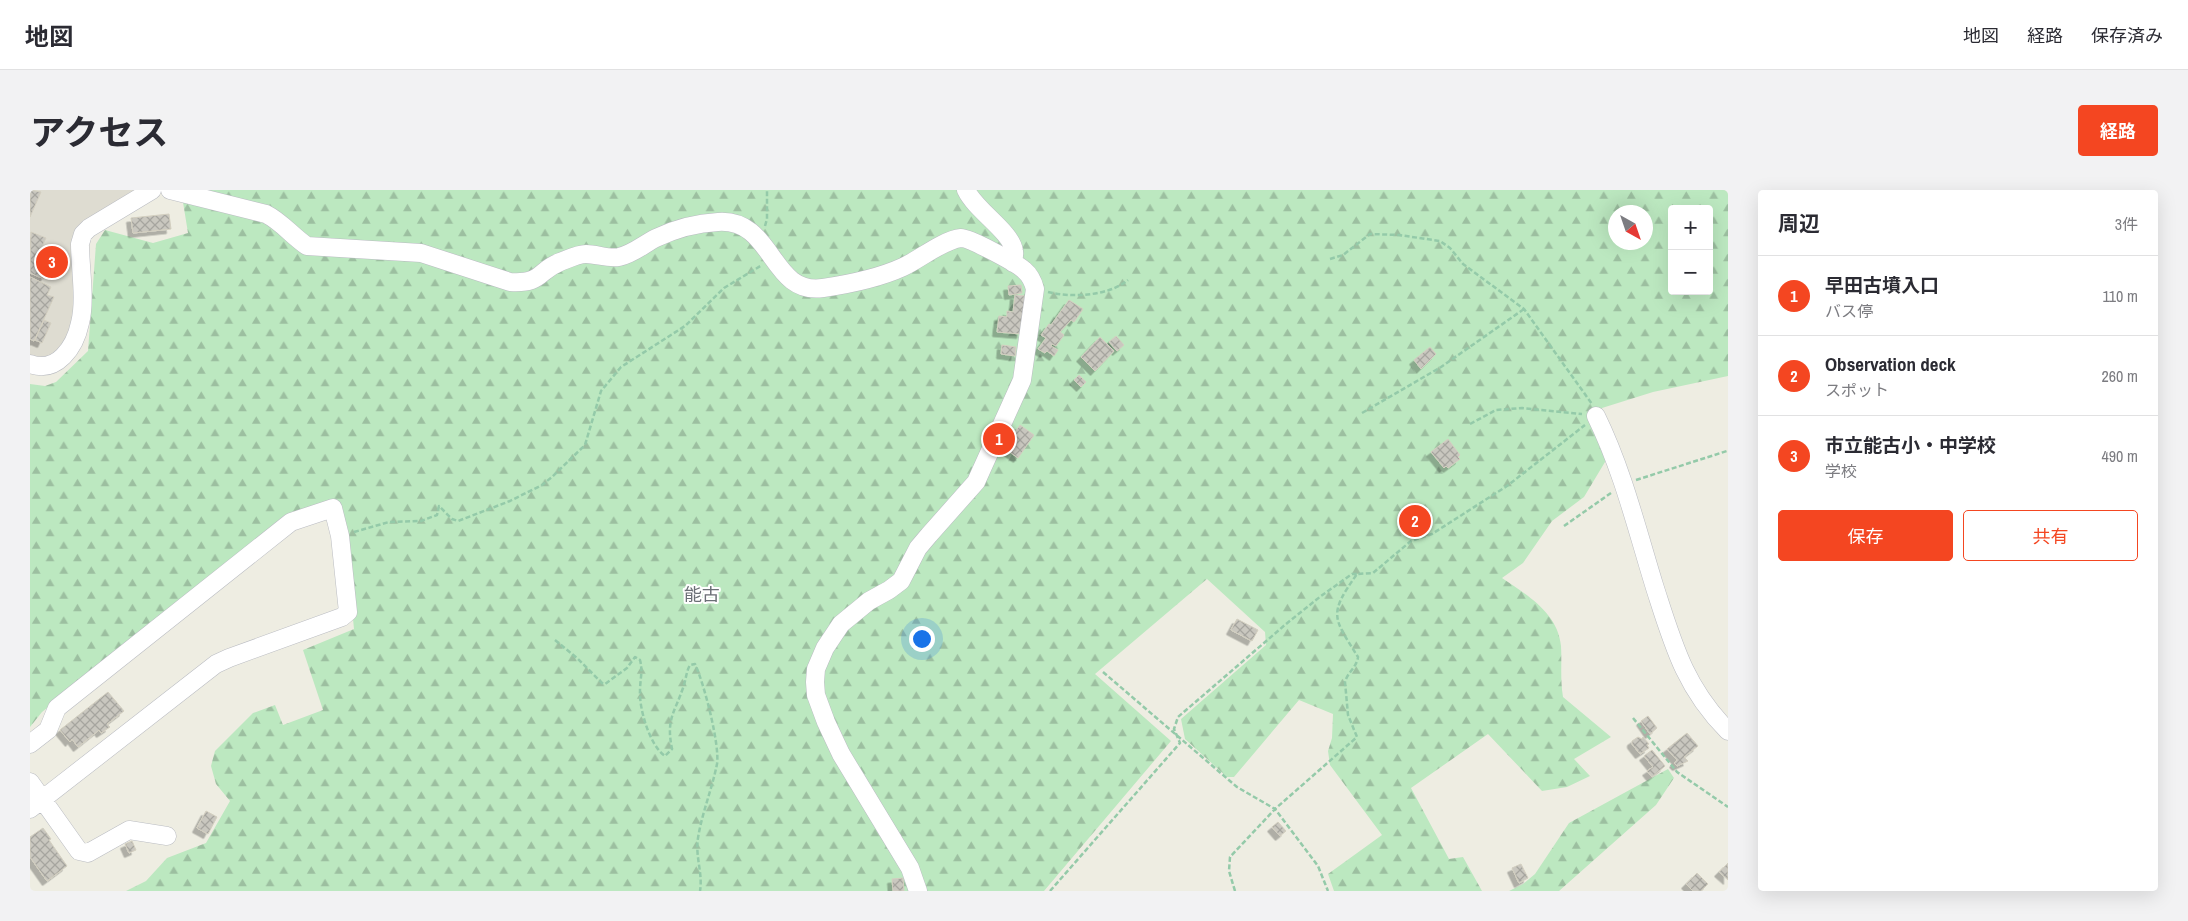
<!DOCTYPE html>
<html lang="ja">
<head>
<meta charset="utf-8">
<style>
  body { margin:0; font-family:"Archivo Narrow","Noto Sans JP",sans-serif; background:#f2f2f3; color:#2b2b33 }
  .controls { position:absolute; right:15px; top:15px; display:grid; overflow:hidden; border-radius:5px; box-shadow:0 5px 20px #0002 }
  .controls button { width:45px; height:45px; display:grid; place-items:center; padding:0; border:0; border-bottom:1px solid #e1e1e2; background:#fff; color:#2b2b33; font:25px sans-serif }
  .compass { position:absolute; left:1578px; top:15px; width:45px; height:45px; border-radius:50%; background:#fff; box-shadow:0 5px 20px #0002; rotate:140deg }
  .you { position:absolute; left:891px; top:448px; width:18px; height:18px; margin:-12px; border:4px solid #fff; border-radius:50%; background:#1a73e8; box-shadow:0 0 0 8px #1a73e833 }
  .badge { display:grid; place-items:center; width:32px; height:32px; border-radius:50%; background:#f44621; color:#fff; font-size:16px; font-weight:700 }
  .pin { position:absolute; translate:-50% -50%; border:2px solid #fff; box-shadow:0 1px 5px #0006 }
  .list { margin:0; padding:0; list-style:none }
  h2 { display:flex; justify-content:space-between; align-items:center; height:65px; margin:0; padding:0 20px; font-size:21px }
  h2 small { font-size:16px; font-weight:400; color:#7c7c81 }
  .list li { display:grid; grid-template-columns:32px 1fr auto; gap:15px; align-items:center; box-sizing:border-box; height:80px; padding:0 20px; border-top:1px solid #e1e1e2 }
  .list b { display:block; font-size:19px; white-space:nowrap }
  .list p { margin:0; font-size:16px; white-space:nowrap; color:#7c7c81 }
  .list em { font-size:16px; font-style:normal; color:#7c7c81 }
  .actions { display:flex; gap:10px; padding:15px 20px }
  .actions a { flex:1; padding:11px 0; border:1px solid #f44621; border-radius:5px; text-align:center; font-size:18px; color:#f44621 }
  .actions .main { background:#f44621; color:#fff }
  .map { position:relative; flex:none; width:1698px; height:701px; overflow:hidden; border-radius:5px }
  header { display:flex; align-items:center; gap:30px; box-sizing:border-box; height:70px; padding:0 25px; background:#fff; border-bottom:1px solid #e1e1e2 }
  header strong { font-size:24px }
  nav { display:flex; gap:28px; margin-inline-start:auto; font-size:18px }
  .intro { display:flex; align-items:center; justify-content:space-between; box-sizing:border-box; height:120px; padding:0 30px }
  h1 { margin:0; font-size:35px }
  .button { padding:12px 22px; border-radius:5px; background:#f44621; color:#fff; font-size:18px; font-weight:700 }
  main { display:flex; gap:30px; padding:0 30px }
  aside { flex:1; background:#fff; border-radius:5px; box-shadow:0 5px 20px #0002 }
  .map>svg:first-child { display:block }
  .education { fill:#dedcd1 }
  .forest { fill:url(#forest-firs); fill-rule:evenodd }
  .building { fill:url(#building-cross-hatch); stroke:#d3cfc0; filter:url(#shadow) }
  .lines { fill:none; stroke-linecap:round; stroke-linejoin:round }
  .minor-casing { stroke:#babcc2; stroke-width:19 }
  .path { stroke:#94caa9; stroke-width:2.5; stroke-dasharray:5 2.5; stroke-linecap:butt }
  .minor { stroke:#fff; stroke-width:18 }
  .labels { text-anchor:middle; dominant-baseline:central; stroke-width:4; stroke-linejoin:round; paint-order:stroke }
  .quarter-label { font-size:18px; fill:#6b6f76; stroke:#fff }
</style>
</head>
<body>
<header>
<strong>地図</strong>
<nav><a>地図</a><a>経路</a><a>保存済み</a></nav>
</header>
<div class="intro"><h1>アクセス</h1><a class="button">経路</a></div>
<main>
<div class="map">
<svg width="1698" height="701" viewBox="0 0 1698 701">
  <defs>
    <pattern id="forest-firs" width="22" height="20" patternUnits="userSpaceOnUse" patternTransform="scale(1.25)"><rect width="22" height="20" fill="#bce8c0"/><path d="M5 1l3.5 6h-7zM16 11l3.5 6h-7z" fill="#9cbfa0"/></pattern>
    <pattern id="building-cross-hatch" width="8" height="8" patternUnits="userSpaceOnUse" patternTransform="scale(1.25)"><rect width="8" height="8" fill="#c9c7bf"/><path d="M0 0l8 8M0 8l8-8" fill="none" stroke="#a6a59f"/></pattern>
    <filter id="shadow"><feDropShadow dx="-4.5" dy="4.5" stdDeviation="0" flood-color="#0004"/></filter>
  </defs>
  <rect width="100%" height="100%" fill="#eeede2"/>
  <path class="education" d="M0,0h108l-57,37 -7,102 -21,29 -23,1z"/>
  <path class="forest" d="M151,0h1547v186l-75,16 -51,16 -6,17 15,27 -27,45 -32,24 -29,42 -21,15c25,17 56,35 59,68 1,18 -1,33 2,51l48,40 -37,22 16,17 -23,11 -25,4 -54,-57 -77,54 38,71 14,-2 19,34h-148l-6,-17 54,-39 -52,-70 -2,-14 4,-13 1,-24 -34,-14 -65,77h-7l-42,-38 -4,-20 85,-74 -1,-13 -58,-53 -112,95 76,67 -127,150h-918l20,-10 21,-23 39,-15 24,-42 -14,-17 -5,-18 4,-15 38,-38 22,-8 8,20 40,-15 -20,-60 51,-21 -10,-102 -9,-25 -47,16 -246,194 -12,15v-343l15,2 11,-4 32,-31 8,-107 9,-14 48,13 35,-10zM1642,19h37v82h-37zM1586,22h30v30h-30z
    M1638,579l6,9 -18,27 -97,86h-50l14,-7 12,-10 34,-51z"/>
  <path class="building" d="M0,0l11,2 -11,25z
    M139,24l2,15 -38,4 -2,-15z
    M1,42l15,6 -7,15 9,3 -3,5 6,3 -7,15 -14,-6z
    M0,87l21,10 -4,8 7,2 -20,44 -4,-2z
    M991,95l1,8 -13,2 -1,-9z
    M985,105l10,1 -4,38 -24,-2 2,-16 8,1v-6l6,1z
    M1039,110l14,9 -9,13 -3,-2 -11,12 4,3 -8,11 -4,-2 -1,2 7,4 -4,6 -7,-5 -2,2 -7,-4 8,-11 -5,-3 8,-11 2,1z
    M14,130l7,3 -9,20 -7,-3z
    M1086,146l8,9 -7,6 -8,-9z
    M1070,147l14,14 -19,20 -14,-14z
    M972,155l14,2 -1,9 -14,-2z
    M1400,157l6,7 -15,15 -7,-9z
    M1049,185l7,7 -5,5 -7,-7z
    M990,235l14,10 -16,23 -14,-10z
    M1418,249l12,16 -2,2 2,2 -12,9 -2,-2 -2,2 -13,-16z
    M1207,429l21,11 -6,11 -21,-11z
    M78,502l16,19 -17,13 3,3 -9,6 -2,-3 -21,17 -6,-8 -2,3 -10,-12z
    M1618,526l9,12 -7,6 -9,-13z
    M1657,543l11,13 -14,11 4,4 -11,5 -3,-3 3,-3 -10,-11z
    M1608,547l4,2 1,-2 6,7 -2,1 2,3 -9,6 -8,-10v-3z
    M1622,560l13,16 -13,11 -5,-6 6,-4 -9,-11z
    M176,621l11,6 -9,17 -11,-6z
    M1248,632l8,9 -6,5 -8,-9z
    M13,638l8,11 -2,1 18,26 -20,15 -17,-24v-20z
    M102,651l4,9 -7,3 -4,-9z
    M1698,673v17l-9,-8z
    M1491,674l7,14 -9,5 -7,-15z
    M1667,683l11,11 -7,7h-8l-7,-7z
    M873,688l1,13h-11l-1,-12z"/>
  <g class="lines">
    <g class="minor-casing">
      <path id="minor" d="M140,0l96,24c16,8 26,22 41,32l114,7 89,29c33,2 27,-11 50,-20 8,-3 18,-8 26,-8 11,0 22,5 33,3 14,-3 25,-13 37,-19 19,-9 42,-15 62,-16 56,-4 52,74 105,66 27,-4 56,-10 80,-21 17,-8 40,-27 58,-29 9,0 55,25 63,32 6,5 9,11 11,19l-13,91 -46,102 -47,53 -11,13 -17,33 -12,9 -20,11 -28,23 -16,24 -9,21 -1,13 1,13 10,27 15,32 69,114 8,23
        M936,0c10,21 45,41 48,61 1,3 -1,8 -1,12
        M0,174c27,10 45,-17 50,-41 6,-23 0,-55 0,-79l3,-10 6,-6 63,-38
        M1566,226c27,55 41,114 59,172 18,56 30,100 73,143
        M0,554l18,-14 9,-22 234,-186 42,-14 7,28 8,76 -6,5 -113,41 -13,6 -186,145
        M0,592l49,69 9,2 41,-23 38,6"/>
    </g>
    <path class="path" d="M735,36l2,-7v-29
      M1300,69l13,-4 27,-21 29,1 41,6 10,7 13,16 61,45 68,95
      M1018,102c24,6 61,4 80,-12
      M1332,223l79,-46 83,-58
      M1440,234l26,-14 26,-2 60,6
      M1606,290l91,-29
      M1534,336l47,-33
      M324,342l35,-10 32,-1 16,-6 2,-9 13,13 6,2 52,-20 32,-16 10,-8 33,-32 16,-54 20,-24 64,-41 39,-38 38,-23
      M525,450l22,18 25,25 3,1 22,-16 8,-11 5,3c3,11 0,20 0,31 -1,18 10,55 25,65l7,-7c-6,-30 2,-35 11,-61 3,-8 3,-16 7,-23l5,-1c9,19 25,81 22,100 -5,25 -15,49 -19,74 -3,19 5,35 2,53
      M1073,482l134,115 38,22 43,57 10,25
      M1603,528l44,54 51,35
      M1020,701l130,-148 -6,-14 4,-12 108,-93 35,-28 31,-22h5
      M1205,701l-6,-20 1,-14 45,-48 82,-72 -9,-22 -3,-33c2,-9 12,-15 13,-25 -25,-40 -30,-42 -1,-83l16,-1 38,-32 21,-7 75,-48 78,-61"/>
    <use href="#minor" class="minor"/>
  </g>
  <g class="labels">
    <g class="quarter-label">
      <text x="672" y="404">能古</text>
    </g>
  </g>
</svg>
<div class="controls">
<button>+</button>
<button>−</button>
</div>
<svg class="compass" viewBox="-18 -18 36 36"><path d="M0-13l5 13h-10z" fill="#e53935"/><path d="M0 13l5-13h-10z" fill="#7c7c81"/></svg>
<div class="you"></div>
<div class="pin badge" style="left:969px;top:249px">1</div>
<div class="pin badge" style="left:1385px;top:331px">2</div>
<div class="pin badge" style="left:22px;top:72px">3</div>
</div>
<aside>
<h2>周辺<small>3件</small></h2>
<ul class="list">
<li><span class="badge">1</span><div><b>早田古墳入口</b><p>バス停</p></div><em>110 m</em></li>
<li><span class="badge">2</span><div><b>Observation deck</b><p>スポット</p></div><em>260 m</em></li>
<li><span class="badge">3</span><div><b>市立能古小・中学校</b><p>学校</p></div><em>490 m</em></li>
</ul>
<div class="actions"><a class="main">保存</a><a>共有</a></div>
</aside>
</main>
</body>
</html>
